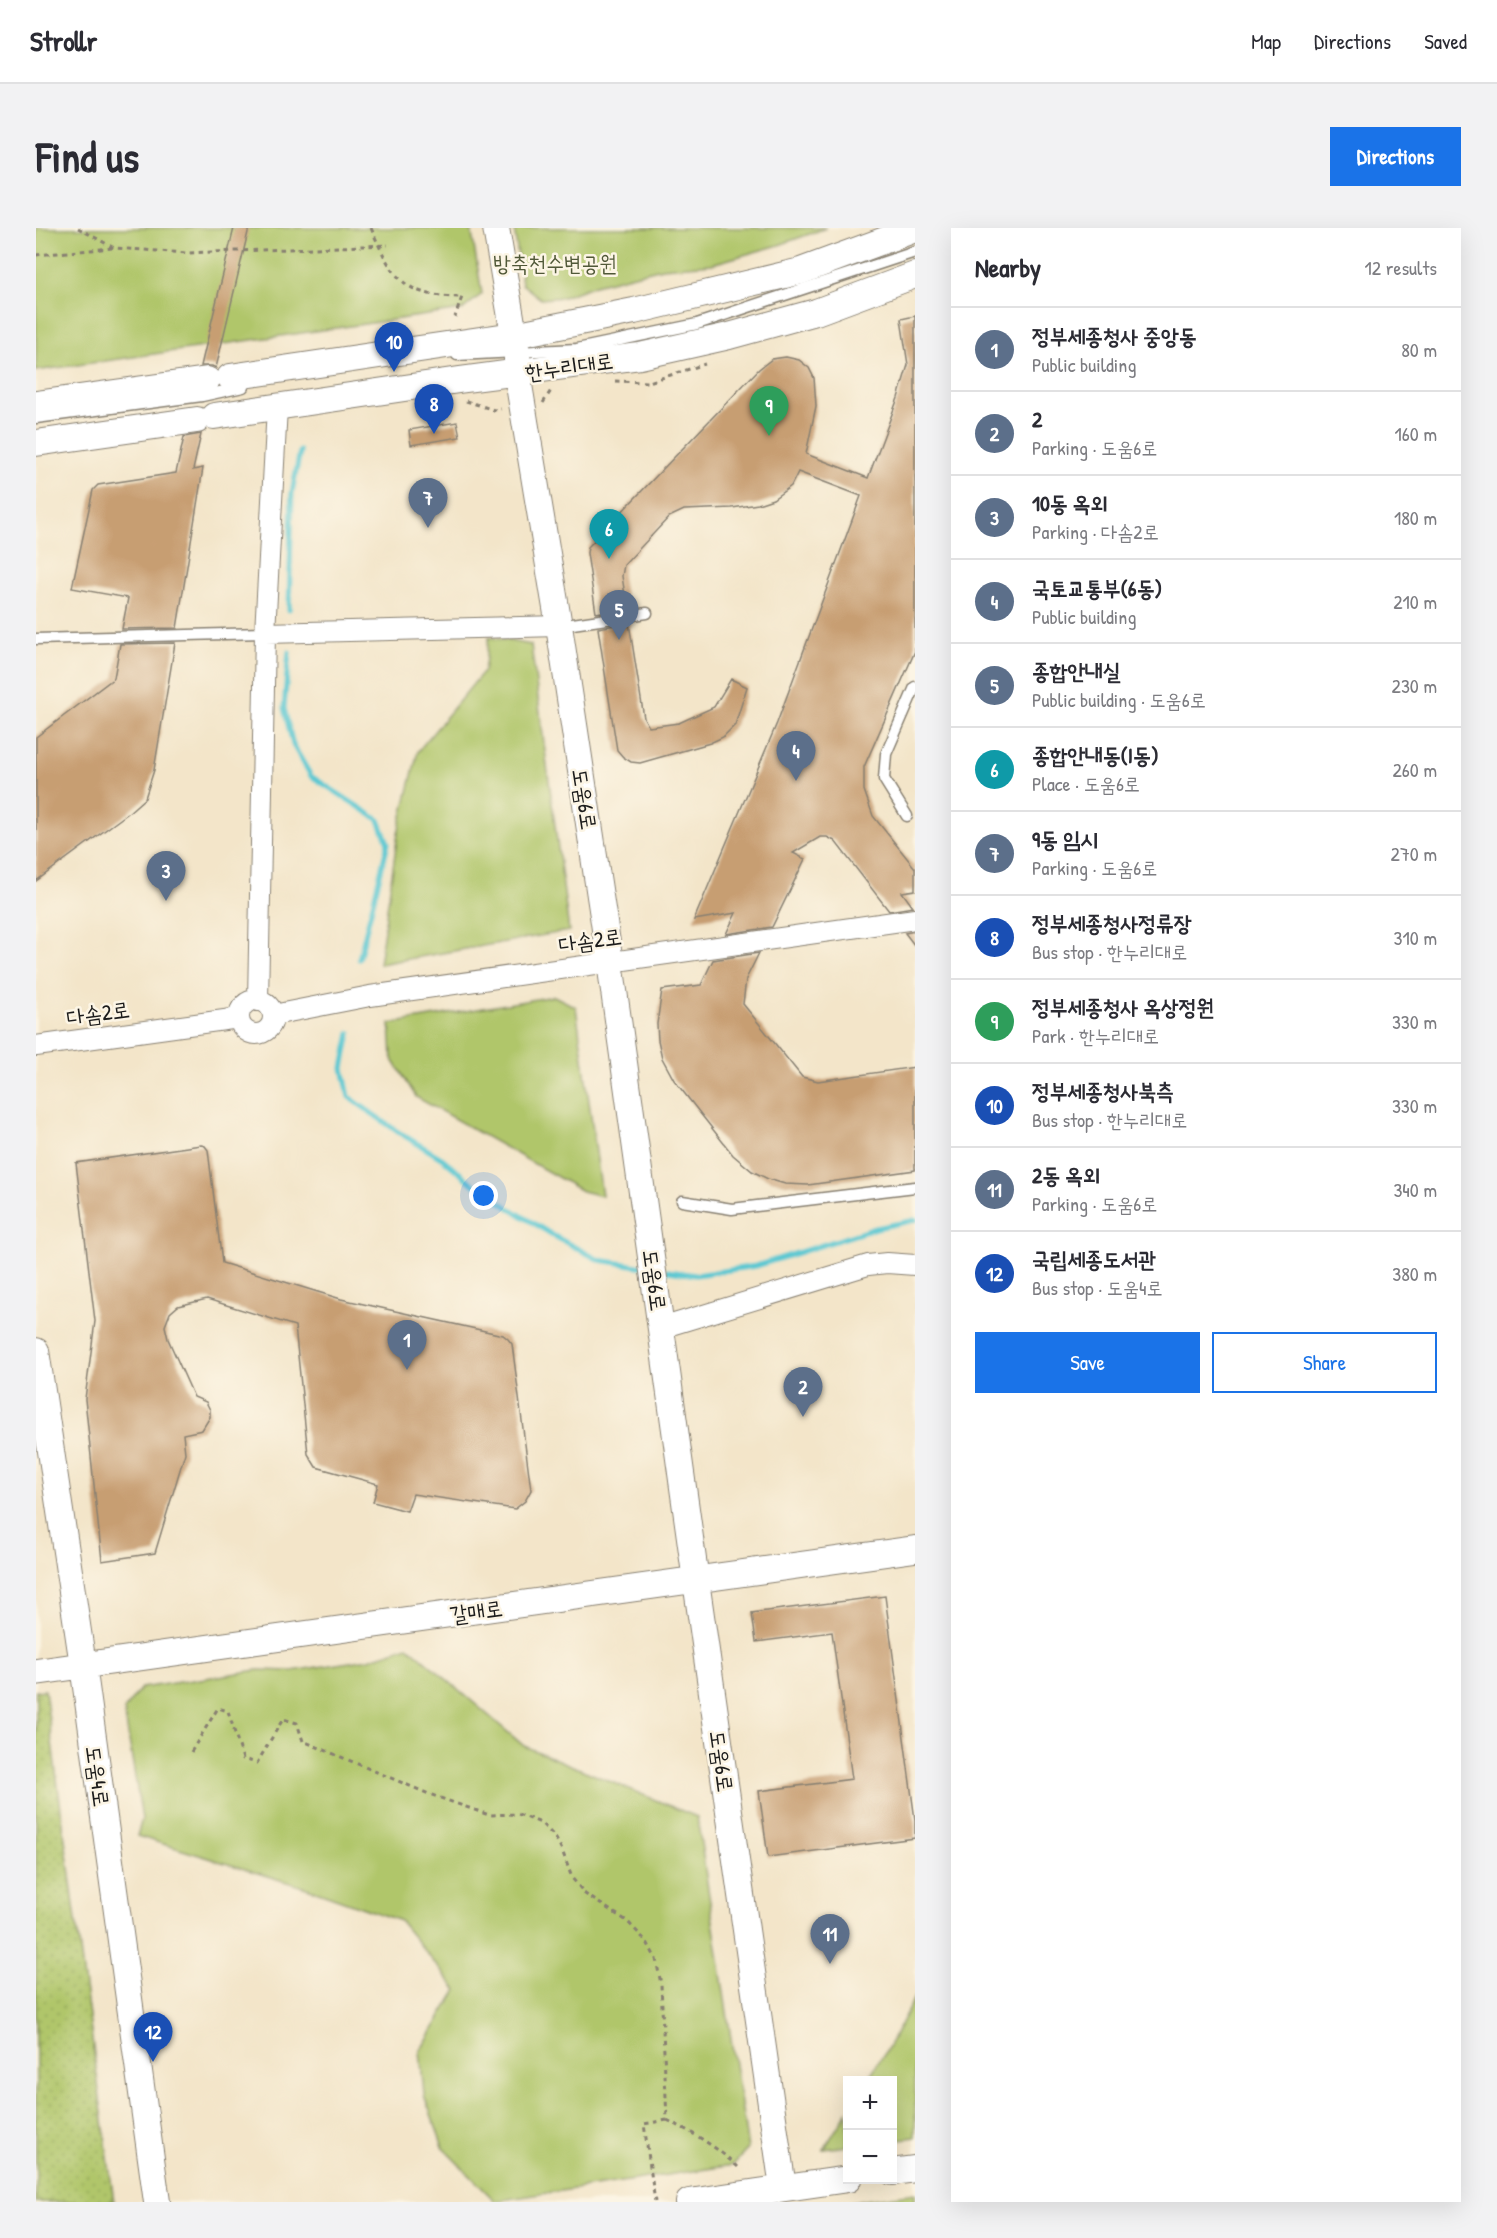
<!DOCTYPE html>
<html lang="en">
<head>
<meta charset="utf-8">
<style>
  body { margin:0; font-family:"Patrick Hand","Poor Story",sans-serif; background:#f2f2f3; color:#2b2b33 }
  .controls { position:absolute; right:18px; bottom:18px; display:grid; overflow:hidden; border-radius:0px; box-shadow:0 6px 24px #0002 }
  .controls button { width:54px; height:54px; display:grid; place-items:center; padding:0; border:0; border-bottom:2px solid #e1e1e2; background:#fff; color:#2b2b33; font:30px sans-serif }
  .you { position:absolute; left:448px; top:968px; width:21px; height:21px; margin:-15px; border:4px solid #fff; border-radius:50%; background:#1a73e8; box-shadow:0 0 0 9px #1a73e833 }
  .badge { display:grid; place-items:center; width:39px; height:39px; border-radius:50%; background:#1a73e8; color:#fff; font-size:20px; font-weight:700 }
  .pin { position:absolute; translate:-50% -50px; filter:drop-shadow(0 2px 3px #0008) }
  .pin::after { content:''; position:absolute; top:32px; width:21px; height:18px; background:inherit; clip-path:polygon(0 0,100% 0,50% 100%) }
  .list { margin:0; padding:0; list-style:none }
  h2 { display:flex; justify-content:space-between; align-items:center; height:78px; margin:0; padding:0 24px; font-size:26px }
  h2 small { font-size:20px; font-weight:400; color:#7c7c81 }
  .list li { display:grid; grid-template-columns:39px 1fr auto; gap:18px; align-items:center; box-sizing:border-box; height:84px; padding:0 24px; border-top:2px solid #e1e1e2 }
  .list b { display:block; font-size:22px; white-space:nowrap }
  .list p { margin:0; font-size:20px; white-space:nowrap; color:#7c7c81 }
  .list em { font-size:20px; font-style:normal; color:#7c7c81 }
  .actions { display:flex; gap:12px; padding:18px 24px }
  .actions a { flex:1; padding:14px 0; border:2px solid #1a73e8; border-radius:0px; text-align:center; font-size:21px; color:#1a73e8 }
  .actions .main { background:#1a73e8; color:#fff }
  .map { position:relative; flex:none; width:879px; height:1974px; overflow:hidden; border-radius:0px }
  header { display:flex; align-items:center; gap:36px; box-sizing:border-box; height:84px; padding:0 30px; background:#fff; border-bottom:2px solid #e1e1e2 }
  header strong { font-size:28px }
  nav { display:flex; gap:33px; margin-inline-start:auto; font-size:21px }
  .intro { display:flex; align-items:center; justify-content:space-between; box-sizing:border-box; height:144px; padding:0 36px }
  h1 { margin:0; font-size:42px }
  .button { padding:15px 27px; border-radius:0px; background:#1a73e8; color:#fff; font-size:21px; font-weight:700 }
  main { display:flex; gap:36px; padding:0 36px }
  aside { flex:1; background:#fff; border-radius:0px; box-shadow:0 6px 24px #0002 }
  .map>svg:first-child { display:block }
  .grass { fill:url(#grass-dots); stroke:#667144; stroke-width:1.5 }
  .green { fill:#b0c66b; stroke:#667144; stroke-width:1.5 }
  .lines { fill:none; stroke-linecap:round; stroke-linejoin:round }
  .stream { stroke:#5bc8d2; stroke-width:5 }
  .building { fill:#c79e72 }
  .service-casing { stroke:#888072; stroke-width:13 }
  .minor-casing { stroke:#888072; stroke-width:22 }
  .tertiary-casing { stroke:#888072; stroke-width:28 }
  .path { stroke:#888072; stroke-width:3; stroke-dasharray:4.5 4.5; stroke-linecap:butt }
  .service { stroke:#fff; stroke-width:10 }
  .minor { stroke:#fff; stroke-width:20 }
  .tertiary { stroke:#fff; stroke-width:26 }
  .labels { text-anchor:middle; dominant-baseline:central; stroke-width:5; stroke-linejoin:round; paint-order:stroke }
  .park-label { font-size:22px; fill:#505838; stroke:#fcf5e5 }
  .street-label { font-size:22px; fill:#1c1c1c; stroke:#fcf5e5 }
</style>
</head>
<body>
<header>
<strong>Strollr</strong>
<nav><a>Map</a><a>Directions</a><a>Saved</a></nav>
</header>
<div class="intro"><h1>Find us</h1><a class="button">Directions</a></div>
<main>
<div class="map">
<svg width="879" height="1974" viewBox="0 0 879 1974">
  <defs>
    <pattern id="grass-dots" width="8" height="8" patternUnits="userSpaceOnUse" patternTransform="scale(1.5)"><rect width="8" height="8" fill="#b0c66b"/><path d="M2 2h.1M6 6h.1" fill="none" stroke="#97aa5c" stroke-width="1.8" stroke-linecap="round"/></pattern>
  </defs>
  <rect width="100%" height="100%" fill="#fcf5e5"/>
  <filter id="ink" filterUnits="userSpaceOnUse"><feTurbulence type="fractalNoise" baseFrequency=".0167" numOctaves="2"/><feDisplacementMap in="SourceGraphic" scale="12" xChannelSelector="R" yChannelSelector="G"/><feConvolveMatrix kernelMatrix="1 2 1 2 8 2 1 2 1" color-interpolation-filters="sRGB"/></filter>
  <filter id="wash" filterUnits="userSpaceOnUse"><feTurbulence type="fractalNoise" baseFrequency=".008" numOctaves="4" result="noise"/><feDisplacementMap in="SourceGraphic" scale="24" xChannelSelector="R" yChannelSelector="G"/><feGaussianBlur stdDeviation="1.35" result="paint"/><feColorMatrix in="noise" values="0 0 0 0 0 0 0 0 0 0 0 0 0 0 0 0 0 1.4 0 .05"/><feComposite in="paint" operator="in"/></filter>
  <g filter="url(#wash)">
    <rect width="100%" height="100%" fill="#f3e5c9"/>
    <path class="grass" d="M9,1462l69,512h-78v-511z"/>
    <path class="green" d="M0,0h435l11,66 -20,16 -426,61z
      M478,0h312l-47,17 -67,19 -50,4 -67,17 -32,12 -22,2 -19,-15z
      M453,409l42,8 38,286 -190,33 19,-131 20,-82 66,-80z
      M518,768l22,11 26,189 -20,-5 -166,-94 -24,-39 -2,-34z
      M372,1418l116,100 173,71 51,332 -15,16 -238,36 -51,-52 -20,-54 -4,-44 37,-61 -57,-69 -87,-31 -176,-54 5,-17 -18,-109 17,-22 117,-18 34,1 77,-12z
      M879,1768v141l-22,3 -1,-60h-25l22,-34z
      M811,1884v34l-23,3z
      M879,1965v9h-65z"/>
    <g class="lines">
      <path class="stream" d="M253,382l3,-117 8,-42
        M253,424l-5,56 9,37 18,31 68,44 9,23 -29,116
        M314,805l-7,35 6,29 49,35 45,27 36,30 75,47 45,24 46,7
        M625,1042l35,5 60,-9 120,-38 39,-8"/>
    </g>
    <g id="blocks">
      <path class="building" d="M198,0h15l-33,140 -4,-2h-11z
        M879,88v335l-51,116v23l9,26 42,52v22l-13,2 11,15 -24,4 -54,-70 -8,-4h-7l-27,16 12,6 -33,68 -46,7 10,-21 -42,7 83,-197 84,-227 -63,-24 -7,14 -18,13 -15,5 -26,4 -48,2 -15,7 -45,48 -2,11 5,32 -31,5 -9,-60 1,-6 171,-178 13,-10 14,-2 13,3 10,8 5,10 2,28 -10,48 62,24 30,-80 10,-33 -7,-46z
        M421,194l3,15 -49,8 -2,-15z
        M165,206l-8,36 10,-2 -26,160 -55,1 6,-31 -56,-10 21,-98 5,-5 78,-12 8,-36z
        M593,395l15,95 5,9 30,-4 35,-16 17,-28 16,8 -12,38 -12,12 -13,6 -70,20 -9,-1 -8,-5 -6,-7 -19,-122z
        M139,415l-21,127 -9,28 -18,16 -91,67v-144l78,-59 6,-34z
        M879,703v15l-10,-13z
        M723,725l-13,26 -3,25 59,73 16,4 97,-14v103l-107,15 -23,-1 -17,-5 -16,-8 -19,-16 -59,-75 -12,-22 -4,-18 -1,-16 5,-34 39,-5 12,-25z
        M165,917l4,1 3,4 14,113 119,36 162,36 5,4 4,5 19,146 -6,11 -10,8 -102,-15 -6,17 -34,-9 5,-18 -62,-17 -8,-13 -13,-128 -88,-27 -29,7 -8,7 -5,13 3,13 26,58 12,5 4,8v7l-8,13 -19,4 2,19 -30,100 -53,8 -17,-162 10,-78 -19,-158z
        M849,1368l30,224v18l-147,19 -9,-66 93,-12 -20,-147 -76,10 -4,-29z"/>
    </g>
  </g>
  <g filter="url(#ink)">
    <use href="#blocks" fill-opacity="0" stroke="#888072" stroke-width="1.5"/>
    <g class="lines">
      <g class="service-casing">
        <path id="service" d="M421,127l120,-6 120,-25 218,-72
          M0,190l166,-22 41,-9
          M523,398l88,-13
          M0,411l229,-6
          M871,588l-23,-37 2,-25 29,-67
          M646,973l50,8 183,-22"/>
      </g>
      <g class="minor-casing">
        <path id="minor" d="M229,405l294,-7
          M203 789a17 17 0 1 1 34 0a17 17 0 1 1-34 0Z
          M222,773l7,-368 12,-226
          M237,787l97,-19 545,-77
          M0,818l203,-28
          M625,1100l207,-63 19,-2 28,2"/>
      </g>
      <g class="tertiary-casing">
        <path id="tertiary" d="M460,0l21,125v20l42,253 51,336 86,619 87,607
          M194,149l284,-42 120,-24 167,-40 114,-42
          M0,176l171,-24
          M178,188l245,-36 181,-24 89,-20 87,-24 99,-37
          M0,215l161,-23
          M0,1123l47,314 74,537
          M0,1444l879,-123
          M856,1944l23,-3
          M653,1974l159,-23"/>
      </g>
      <path class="path" d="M42,0l36,20 73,5 201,-8
        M335,0c22,50 32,69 91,69l-7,20
        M0,27l76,-7
        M579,153l34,1 56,-18
        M430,173l28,9 7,-1
        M507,175l9,-14
        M155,1524l27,-44 10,3 15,48 14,4 26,-44 14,4 6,18 126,53 60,21 29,-1 23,9 14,14 7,13 10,28 13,16 42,27 20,21 9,17 5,25 6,136 -23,4 11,78
        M631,1892c27,13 50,27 72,48"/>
      <use href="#service" class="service"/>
      <use href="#minor" class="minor"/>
      <use href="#tertiary" class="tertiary"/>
    </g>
  </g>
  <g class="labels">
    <g class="park-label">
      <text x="519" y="35">방축천수변공원</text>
    </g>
    <g class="street-label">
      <text transform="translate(533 138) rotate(-8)">한누리대로</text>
      <text transform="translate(549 571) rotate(81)">도움6로</text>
      <text transform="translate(554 712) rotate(-8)">다솜2로</text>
      <text transform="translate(62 785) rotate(-8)">다솜2로</text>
      <text transform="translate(619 1052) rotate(82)">도움6로</text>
      <text transform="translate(440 1383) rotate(-8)">갈매로</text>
      <text transform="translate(686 1533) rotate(82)">도움6로</text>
      <text transform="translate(62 1548) rotate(82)">도움4로</text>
    </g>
  </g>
</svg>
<div class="controls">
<button>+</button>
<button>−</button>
</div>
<div class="you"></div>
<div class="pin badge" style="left:371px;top:1142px;background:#5c6f8a">1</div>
<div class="pin badge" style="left:767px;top:1189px;background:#5c6f8a">2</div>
<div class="pin badge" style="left:130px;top:673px;background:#5c6f8a">3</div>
<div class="pin badge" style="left:760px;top:553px;background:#5c6f8a">4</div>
<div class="pin badge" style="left:583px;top:412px;background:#5c6f8a">5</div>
<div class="pin badge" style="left:573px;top:331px;background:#0f9aa8">6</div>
<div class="pin badge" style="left:392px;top:300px;background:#5c6f8a">7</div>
<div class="pin badge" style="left:398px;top:206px;background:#1a4fb4">8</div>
<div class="pin badge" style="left:733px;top:208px;background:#2e9e5b">9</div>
<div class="pin badge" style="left:358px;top:144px;background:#1a4fb4">10</div>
<div class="pin badge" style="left:794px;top:1736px;background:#5c6f8a">11</div>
<div class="pin badge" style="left:117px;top:1834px;background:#1a4fb4">12</div>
</div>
<aside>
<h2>Nearby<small>12 results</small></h2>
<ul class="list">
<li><span class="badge" style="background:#5c6f8a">1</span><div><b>정부세종청사 중앙동</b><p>Public building</p></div><em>80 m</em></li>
<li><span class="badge" style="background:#5c6f8a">2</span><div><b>2</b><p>Parking · 도움6로</p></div><em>160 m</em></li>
<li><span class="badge" style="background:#5c6f8a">3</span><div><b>10동 옥외</b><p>Parking · 다솜2로</p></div><em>180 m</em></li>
<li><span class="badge" style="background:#5c6f8a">4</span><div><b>국토교통부(6동)</b><p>Public building</p></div><em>210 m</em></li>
<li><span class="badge" style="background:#5c6f8a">5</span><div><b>종합안내실</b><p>Public building · 도움6로</p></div><em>230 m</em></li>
<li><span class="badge" style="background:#0f9aa8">6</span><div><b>종합안내동(I동)</b><p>Place · 도움6로</p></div><em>260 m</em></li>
<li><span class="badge" style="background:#5c6f8a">7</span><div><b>9동 임시</b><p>Parking · 도움6로</p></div><em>270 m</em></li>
<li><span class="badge" style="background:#1a4fb4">8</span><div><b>정부세종청사정류장</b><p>Bus stop · 한누리대로</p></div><em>310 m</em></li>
<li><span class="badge" style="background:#2e9e5b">9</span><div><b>정부세종청사 옥상정원</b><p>Park · 한누리대로</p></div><em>330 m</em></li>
<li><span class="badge" style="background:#1a4fb4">10</span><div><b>정부세종청사북측</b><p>Bus stop · 한누리대로</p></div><em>330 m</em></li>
<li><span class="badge" style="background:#5c6f8a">11</span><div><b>2동 옥외</b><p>Parking · 도움6로</p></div><em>340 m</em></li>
<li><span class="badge" style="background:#1a4fb4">12</span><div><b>국립세종도서관</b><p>Bus stop · 도움4로</p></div><em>380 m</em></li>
</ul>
<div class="actions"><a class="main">Save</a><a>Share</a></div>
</aside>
</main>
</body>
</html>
